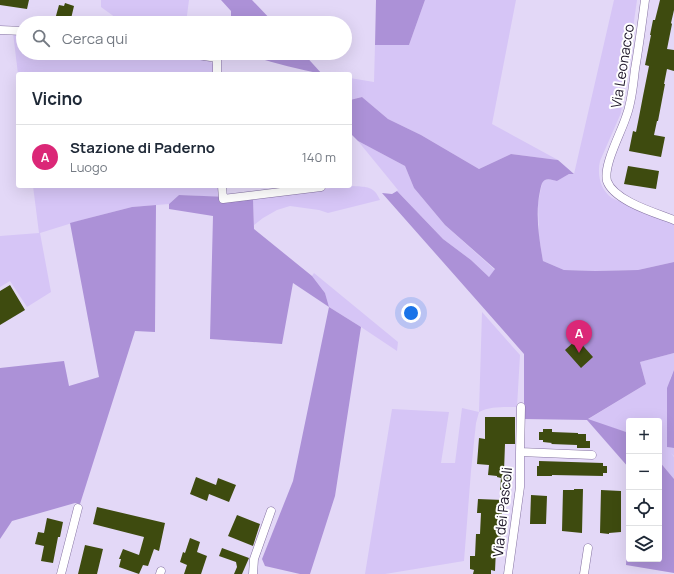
<!DOCTYPE html>
<html lang="it">
<head>
<meta charset="utf-8">
<style>
  body { margin:0; font-family:Manrope,sans-serif; background:#f6f6f7; color:#1f2937 }
  .controls { position:absolute; right:12px; bottom:12px; display:grid; overflow:hidden; border-radius:4px; box-shadow:0 4px 16px #0002 }
  .controls button { width:36px; height:36px; display:grid; place-items:center; padding:0; border:0; border-bottom:1px solid #e0e1e3; background:#fff; color:#1f2937; font:20px sans-serif }
  .you { position:absolute; left:411px; top:313px; width:14px; height:14px; margin:-10px; border:3px solid #fff; border-radius:50%; background:#1a73e8; box-shadow:0 0 0 6px #1a73e833 }
  .badge { display:grid; place-items:center; width:26px; height:26px; border-radius:50%; background:#db2777; color:#fff; font-size:13px; font-weight:700 }
  .pin { position:absolute; translate:-50% -33px; filter:drop-shadow(0 1px 2px #0008) }
  .pin::after { content:''; position:absolute; top:21px; width:14px; height:12px; background:inherit; clip-path:polygon(0 0,100% 0,50% 100%) }
  .list { margin:0; padding:0; list-style:none }
  h2 { display:flex; justify-content:space-between; align-items:center; height:52px; margin:0; padding:0 16px; font-size:17px }
  h2 small { font-size:13px; font-weight:400; color:#747a83 }
  .list li { display:grid; grid-template-columns:26px 1fr auto; gap:12px; align-items:center; box-sizing:border-box; height:64px; padding:0 16px; border-top:1px solid #e0e1e3 }
  .list b { display:block; font-size:15px; white-space:nowrap }
  .list p { margin:0; font-size:13px; white-space:nowrap; color:#747a83 }
  .list em { font-size:13px; font-style:normal; color:#747a83 }
  .icon { flex:none; width:22px; height:22px; fill:none; stroke:currentColor; stroke-width:2; stroke-linecap:round; stroke-linejoin:round }
  .map { position:relative; flex:none; width:674px; height:574px; overflow:hidden }
  .search { position:absolute; background:#fff; box-shadow:0 4px 16px #0002; left:16px; top:16px; width:336px; height:44px; display:flex; align-items:center; gap:10px; box-sizing:border-box; padding:0 14px; border-radius:22px; color:#747a83; font-size:15px }
  .panel { position:absolute; background:#fff; box-shadow:0 4px 16px #0002; left:16px; top:72px; width:336px; height:116px; border-radius:4px }
  .map>svg:first-child { display:block }
  .green { fill:#d6c5f6 }
  .forest { fill:#ac91d7 }
  .building { fill:#3e4b0f }
  .lines { fill:none; stroke-linecap:round; stroke-linejoin:round }
  .minor-casing { stroke:#8573a2; stroke-width:9 }
  .minor { stroke:#fff; stroke-width:8 }
  .labels { text-anchor:middle; dominant-baseline:central; stroke-width:4; stroke-linejoin:round; paint-order:stroke }
  .street-label { font-size:14px; fill:#1c1528; stroke:#fff }
</style>
</head>
<body>
<div class="map">
<svg width="674" height="574" viewBox="0 0 674 574">
  <rect width="100%" height="100%" fill="#e3d8f7"/>
  <path class="green" d="M101,0h88l-3,23h-63l-22,-16z
    M425,0h91l-24,124 66,36 -47,-6 -32,15 -58,-34 -33,-16 -26,-22 -12,3v-22l24,4 1,-37h34z
    M614,0h23l-16,113 -21,48c-3,13 0,29 12,37 5,3 12,4 17,7 15,5 30,10 45,15v42l-36,8 -43,1 -31,-1 -21,-9 -4,-24 -1,-34 4,-20c4,-6 9,-3 15,-2l12,-7h5z
    M13,33l10,1v19h141l42,6 6,4 2,4 1,7h-197z
    M358,141l47,25 9,22 31,37 50,45 -6,7 -18,-17 -28,-21 -46,-48 1,-1z
    M33,186h186l1,11 -41,-2 -10,9 -37,3 -47,12 -45,14 11,59 -24,15 -17,-26 -10,6v-51l39,-3z
    M353,186c14,1 21,0 27,14l-52,13 -9,-3 -29,-4 -13,4 -14,8 -9,7 -1,-27 68,-9z
    M314,273l84,69 -1,9 -36,-24 -32,-20 -4,-14 -13,-17z
    M482,312l38,43 -3,52c-13,0 -26,-1 -38,5l-3,11 -5,48 -7,90 -79,13h-20l27,-165 57,3 -8,51h14l7,-55 17,4z
    M674,353v17l-4,9 -3,68 7,1v8l-3,-3 3,4v22l-15,-18v-40h-30v12l-42,-13 59,-36 -6,-22z"/>
  <path class="forest" d="M221,0h31l22,23h-43v-12z
    M376,0h49l-16,45h-34z
    M243,53h60l19,21c-27,-6 -53,-12 -79,-21z
    M362,97l26,22 33,16 58,34 32,-15 47,6 16,14h-5l-12,7c-4,-1 -9,-3 -12,-1 -4,2 -4,8 -5,11 -5,23 -1,47 3,70l21,9 31,1 43,-1 36,-8v91l-34,9 6,22 -58,35 41,14v35l-42,-48 -63,-1v-65l-74,-84 -68,-77 10,1 5,-3 46,48 28,21 18,17 6,-8 -50,-44 -31,-37 -9,-22 -47,-25 -8,-8v-33z
    M179,195l74,3 1,31 58,47 13,17 4,14 32,20 -26,169 -25,78h-10l-35,-8 -3,-7 31,-78 36,-174 -36,-24 -11,61 -72,-5 3,-123 -44,-7v-5z
    M156,205l-1,127 -20,-1 -55,173 -5,-1 -63,18 -12,18v-171l64,-7 5,25 30,-9 -29,-154 15,-4 47,-12z
    M674,370v78l-7,-1v-59z
    M659,461l15,18v94l-48,-8 3,-53v47h30z"/>
  <path class="building" d="M0,0h29l-2,9 -27,-4z
    M660,0h14v10l-3,13 1,1 -5,25 7,1v21l-7,-2 -3,15h1l-7,37h-1l-3,14 11,2 -4,20 -32,-6 4,-20 3,1 3,-15 4,-21 6,-30 -4,-1 6,-30h-1l3,-15h2z
    M65,3l9,3 -4,17h-16l5,-18 5,1z
    M628,166l31,5 -3,18 -32,-5z
    M10,285l15,25 -25,15v-34z
    M577,339l16,18 -12,11 -16,-18z
    M485,417h30v27h-10l-1,27 8,1 -2,19 -10,-1 1,-12 -4,-1v-1l-9,-1 1,-10 -12,-1 2,-26 6,1z
    M543,429h9v3l26,1v1h8v7h4v7h-13v-3l-26,-1 1,-1 -9,-1v-2h-4v-8h4z
    M539,461l64,2v3h4v7h-4v3l-51,-1v1h-15v-10h2z
    M196,477l20,8 2,-7 18,7 -7,17 -20,-8 -2,7 -17,-7z
    M574,489h9l-1,44 -20,-2 1,-41h11z
    M601,490l20,1v41l-12,1v1l-9,-1z
    M531,495l16,1 -1,28h-16z
    M478,499l25,1 -1,14h-3l-2,21 4,1 -1,13h-4l-1,22 -4,-1v4h-18l1,-4 -4,-1v-13h5l1,-22h4l1,-21h-4z
    M97,507l68,16 -6,28 -5,-2 -6,17 -5,-1 -4,9 -20,-7 2,-8h-2l4,-10 16,6 5,-18 -51,-13z
    M237,515l23,9 -7,22 -25,-10z
    M47,518l16,4 -3,15h-2l-5,26 -12,-2 3,-15 -9,-2 3,-12 6,1z
    M190,538l10,4 -3,10 10,4 -6,18h-17l3,-9 -7,-3 3,-10 2,1z
    M85,545l18,4 -6,25h-19z
    M222,548l27,10 -7,16h-8l3,-7 -1,-5 -17,-6z"/>
  <g class="lines">
    <g class="minor-casing">
      <path id="minor" d="M645,0c-3,23 -6,46 -10,69 -2,16 -3,33 -9,48 -5,16 -23,48 -19,64 7,20 49,32 67,39
        M0,30l23,1
        M185,53l32,5v16
        M222,186l1,13 98,-12
        M520,452l1,-45
        M61,574l17,-66
        M160,574l1,-3
        M253,574l1,-15 17,-48
        M508,574l12,-87v-35l72,3
        M584,574l4,-26"/>
    </g>
    <use href="#minor" class="minor"/>
  </g>
  <g class="labels">
    <g class="street-label">
      <text transform="translate(622 66) rotate(-81)">Via Leonacco</text>
      <text transform="translate(502 512) rotate(-84)">Via dei Pascoli</text>
    </g>
  </g>
</svg>
<div class="controls">
<button>+</button>
<button>−</button>
<button><svg class="icon" aria-label="locate" viewBox="0 0 24 24"><circle cx="12" cy="12" r="6"/><path d="M12 2v4M12 18v4M2 12h4M18 12h4"/></svg></button>
<button><svg class="icon" aria-label="layers" viewBox="0 0 24 24"><path d="M12 4l9 5-9 5-9-5zM3 14l9 5 9-5"/></svg></button>
</div>
<div class="you"></div>
<div class="pin badge" style="left:579px;top:353px">A</div>
<div class="search"><svg class="icon" aria-label="search" viewBox="0 0 24 24"><circle cx="10" cy="10" r="6"/><path d="M15 15l6 6"/></svg>Cerca qui</div>
<section class="panel">
<h2>Vicino<small></small></h2>
<ul class="list">
<li><span class="badge">A</span><div><b>Stazione di Paderno</b><p>Luogo</p></div><em>140 m</em></li>
</ul>
</section>
</div>
</body>
</html>
